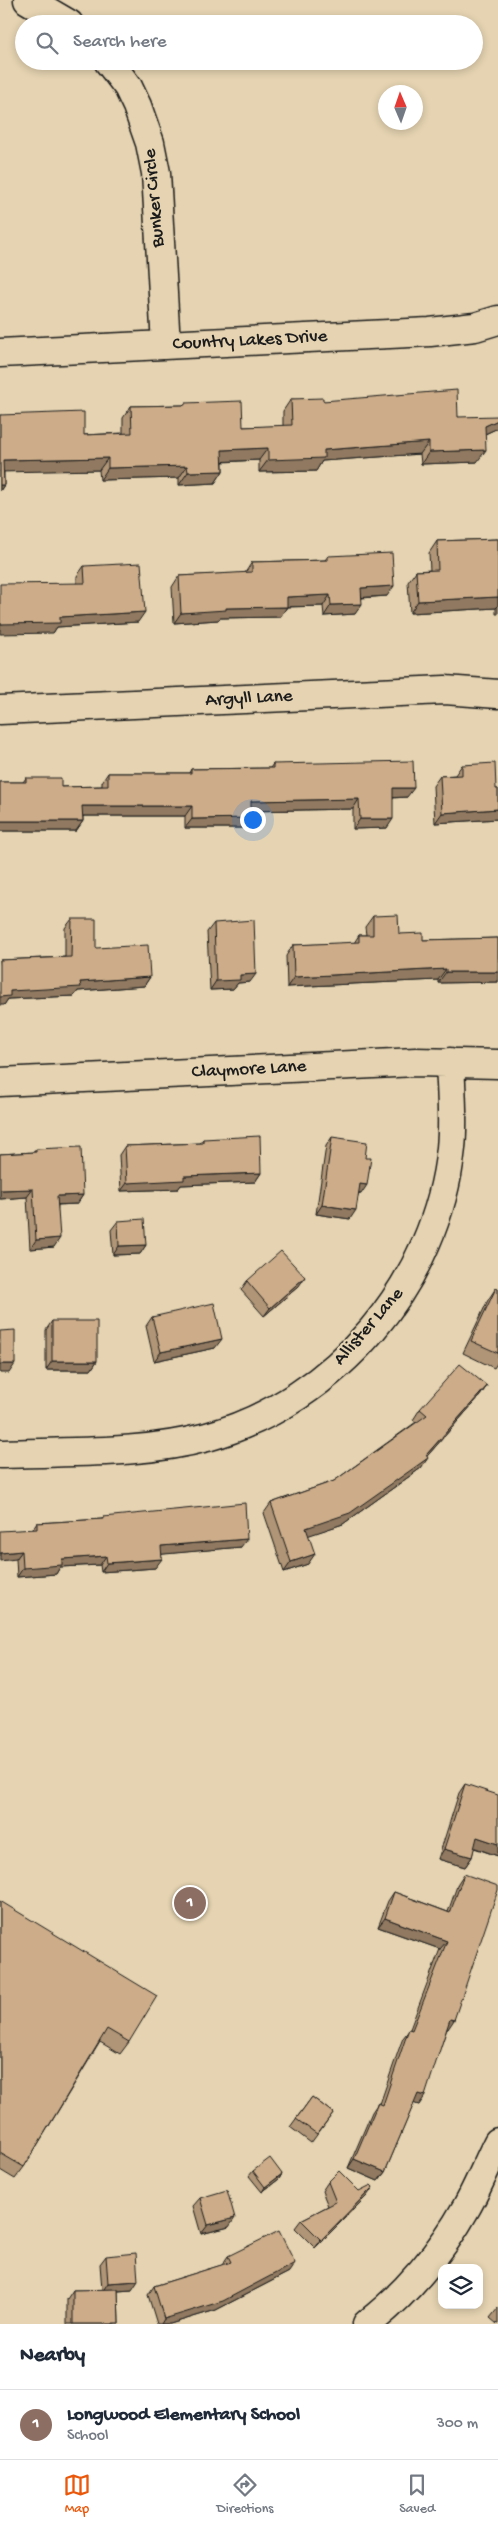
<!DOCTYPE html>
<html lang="en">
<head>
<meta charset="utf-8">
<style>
  body { margin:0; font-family:"Gochi Hand",sans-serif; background:#f6f6f7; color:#1f2937 }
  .controls { position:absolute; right:15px; bottom:15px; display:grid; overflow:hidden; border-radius:10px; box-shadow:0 2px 8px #0003 }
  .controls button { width:45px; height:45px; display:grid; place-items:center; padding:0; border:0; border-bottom:1px solid #e0e1e3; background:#fff; color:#1f2937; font:25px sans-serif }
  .compass { position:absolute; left:378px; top:85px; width:45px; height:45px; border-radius:50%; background:#fff; box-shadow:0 2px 8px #0003; rotate:358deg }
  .you { position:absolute; left:252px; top:819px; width:18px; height:18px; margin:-12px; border:4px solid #fff; border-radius:50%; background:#1a73e8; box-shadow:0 0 0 8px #1a73e833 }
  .badge { display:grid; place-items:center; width:32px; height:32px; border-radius:50%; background:#ea580c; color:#fff; font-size:16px; font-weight:700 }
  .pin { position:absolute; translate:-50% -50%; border:2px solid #fff; box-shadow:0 1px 5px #0006 }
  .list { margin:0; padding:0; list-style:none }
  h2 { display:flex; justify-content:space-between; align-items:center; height:65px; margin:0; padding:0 20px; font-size:21px }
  h2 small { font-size:16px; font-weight:400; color:#747a83 }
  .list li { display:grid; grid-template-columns:32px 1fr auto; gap:15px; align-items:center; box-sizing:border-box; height:70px; padding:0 20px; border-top:1px solid #e0e1e3 }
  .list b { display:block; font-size:19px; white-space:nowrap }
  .list p { margin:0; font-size:16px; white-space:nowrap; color:#747a83 }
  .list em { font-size:16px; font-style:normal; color:#747a83 }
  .icon { flex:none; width:28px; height:28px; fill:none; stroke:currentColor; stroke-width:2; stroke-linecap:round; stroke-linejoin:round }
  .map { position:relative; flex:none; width:498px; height:2324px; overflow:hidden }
  .search { position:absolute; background:#fff; box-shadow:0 2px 8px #0003; left:15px; right:15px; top:15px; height:55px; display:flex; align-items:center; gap:12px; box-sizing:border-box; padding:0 18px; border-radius:28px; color:#747a83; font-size:19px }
  .sheet { height:135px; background:#fff }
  nav { display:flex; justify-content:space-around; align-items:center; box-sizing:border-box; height:70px; border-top:1px solid #e0e1e3; background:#fff; font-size:14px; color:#747a83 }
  nav a { display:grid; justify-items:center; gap:2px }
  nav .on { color:#ea580c }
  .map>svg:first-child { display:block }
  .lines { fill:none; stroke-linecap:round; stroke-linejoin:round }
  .minor-casing { stroke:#1c1c1c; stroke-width:31 }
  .minor { stroke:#e5d3b1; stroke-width:28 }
  .wall { fill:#b09576; stroke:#1c1c1c }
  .shaded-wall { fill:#907960; stroke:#1c1c1c }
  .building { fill:#cdad89; stroke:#1c1c1c }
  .labels { text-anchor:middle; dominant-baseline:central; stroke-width:4; stroke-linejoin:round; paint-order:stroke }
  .street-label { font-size:19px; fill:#1c1c1c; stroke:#e5d3b1 }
</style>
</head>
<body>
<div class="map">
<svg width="498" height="2324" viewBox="0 0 498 2324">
  <rect width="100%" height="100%" fill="#e5d3b1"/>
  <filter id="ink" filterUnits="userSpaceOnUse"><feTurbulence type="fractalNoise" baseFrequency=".02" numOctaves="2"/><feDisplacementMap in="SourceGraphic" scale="10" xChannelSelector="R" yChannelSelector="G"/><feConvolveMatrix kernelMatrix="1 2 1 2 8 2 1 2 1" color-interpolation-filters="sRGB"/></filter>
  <g filter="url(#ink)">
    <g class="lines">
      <g class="minor-casing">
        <path id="minor" d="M28,0l41,24
          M108,61l20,26 9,19 13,37 6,30 10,172
          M0,353l430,-21 45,-5 23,-7
          M0,710l445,-20 53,4
          M0,1082l416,-20 82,2
          M0,1454c68,-3 141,1 207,-17 130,-36 230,-155 244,-289 3,-28 0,-58 -1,-86
          M367,2324c39,-30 75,-73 99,-116 12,-21 21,-44 32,-66"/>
      </g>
      <use href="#minor" class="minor"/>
    </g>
    <path class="wall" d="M291,399l32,2 135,16 40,11 -13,6 -8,28 -56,2 -1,-10 -98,7 -6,10 -57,1v-12l-36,2v9l-8,12 -36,2v-7l-79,2 -1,-10 -95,1v14l-4,6v-76l84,20 39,-2v-15l8,-12 52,-1 2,-2 58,24 40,-1v-15z
      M498,539v75h-2v-6l-86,5 -2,-31 8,-11 14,-1 -1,-17 8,-12z
      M328,556l59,40 -25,2 -7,16 -31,2 -1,-10 -36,1 -7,10 -60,1 -2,2 -44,3 -2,-36 7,-11 66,-3 7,-11 73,-2z
      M84,566l54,56 -81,5 -4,6 24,-50v-7z
      M273,764l134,33 -14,1 -6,30 -34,1v-20l-102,2 -7,17h-59v-12h-102v5l-7,10h-76v-49h23l3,-4 35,9 41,-1v-4l6,-9h81l2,-4 79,-1z
      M462,765l34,24h2v30l-63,4 -2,-37 7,-10 15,-1z
      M373,916l26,18 24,6 75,-2v44l-60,1v-3l-151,7 -1,-31 7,-11 61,-2 5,-8h7l-1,-8z
      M72,919l24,29 54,29 -6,9 -66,5 -4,5 -66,3 -4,6 -4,-45 65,-3v-29z
      M214,923l36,59 -12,1 -5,6 -23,1 -3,-58z
      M332,1137l29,57h-2l-9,25 -34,-5 10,-68z
      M203,1139l58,34 -6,9 -74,3 -3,4 -57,2 -2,-36 6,-9 75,-3z
      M36,1149l47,46 -6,9 -19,1 -4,42 -24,2 -3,-52 -27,2v-45l34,-2z
      M118,1221l28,24 -6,9 -27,1 -2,-25z
      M247,1281l52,5 -35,30 -23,-26z
      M496,1288l2,1v73l-4,6 -31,-15 25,-53z
      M152,1317l63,31 -61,13 -8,-35z
      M52,1321l45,40 -6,9h-45v-40z
      M487,1386l-8,11 -52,59 -6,12 -78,56 -35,11v29l-24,8 -20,-59 7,-10 63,-22 82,-59 -3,-2 7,-11z
      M103,1517l138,30 -80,7 -6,14 -54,4 -1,-7 -40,2 -4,7 -39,3 -1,-18 17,-30 4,-6 65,-4z
      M465,1784l33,72 -24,-8 -2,9 -7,10 -27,-8 21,-66z
      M464,1874l-16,155h-1l-28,76 -5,-2 -29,69 -7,9 -30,-13 24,-56 6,-9 2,1 20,-58 3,-8 7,-9 30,-80 -62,-22 10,-26 6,-9 54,20 10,-29z
      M0,1901l129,141 -9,12 -20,-12 -76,125 -9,12 -15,-9z
      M312,2097l21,16 -22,30 -21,-16z
      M253,2171l29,3 -3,5 -17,13 -13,-16z
      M328,2182l31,9 8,5 -52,52 -20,-20 6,-8 27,-14 -6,-15z
      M200,2198l29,29 -28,7 -8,-28z
      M106,2256l26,34 -14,1 1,33h-52v-25l6,-9h29l-2,-26z
      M228,2256l61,16 -73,38 -46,14h-13l-9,-29 6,-9 68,-21z
      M498,2308v16h-1l-7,-6z"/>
    <path class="shaded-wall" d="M498,420v8l-22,10 9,-12z
      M429,442l-9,12 -98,7 -6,10 -57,1 9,-12 56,-10z
      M268,448l-9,12 -45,2 8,-12z
      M486,450l-9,12 -56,2 8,-12z
      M108,458l-9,12 -99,2 3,-12z
      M187,466l-8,12 -79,2 8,-12z
      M223,471l-8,12 -36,2 9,-13z
      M0,485h4l-4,6z
      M394,586l-7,10 -33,2 7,-10z
      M330,595l-7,11 -44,1 8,-10z
      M498,597v9l-2,2 -86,5 8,-12z
      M362,604l-7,10 -31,2 7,-11z
      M287,607l-7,10 -60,1 -2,2 -44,3 7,-10 45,-5z
      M145,612l-7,10 -81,5 -4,6 -53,1v-10l60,-7z
      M393,788h21l-7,9 -21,1z
      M359,799l-6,10 -109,2 7,-10z
      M82,806h110l-7,10h-109z
      M498,809v10l-63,4 7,-10z
      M251,818l-7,10h-59l7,-9z
      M360,819h33l-6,9 -34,1z
      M0,821h83l-7,10h-76z
      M446,969l-8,11 -151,7 7,-10z
      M446,972h52v10l-60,1z
      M256,974l-6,8 -12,1 -5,6 -23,1 6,-9 24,-6z
      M150,977l-6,9 -66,5 -4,5 -66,3 -4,6h-4v-8l10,-6 70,-9z
      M261,1173l-6,9 -74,3 -3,4 -57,2 6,-8 57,-7z
      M360,1184l7,1 -6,9 -7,-1z
      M33,1189l-6,8 -27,2v-9z
      M83,1195l-6,9 -26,1 6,-9z
      M322,1205l34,5 -6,9 -34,-5z
      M60,1238l-6,9 -24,2 6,-9z
      M146,1245l-6,9 -27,1 6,-9z
      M305,1277l-6,9 -35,30 6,-8z
      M222,1339l-7,9 -61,13 7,-9z
      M52,1361h45l-6,9h-45z
      M0,1364h15l-6,9h-9z
      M487,1386l-8,11 -57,65 6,-4 -7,10 -78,56 -45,15 8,-11 120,-73z
      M247,1539l-6,8 -87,8 7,-9z
      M22,1551l-6,8 -16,2v-8z
      M315,1554l-7,10 -24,8 7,-10z
      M106,1556l-6,9 -40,2 -4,7 -39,3 6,-9 39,-9z
      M162,1559l-7,9 -54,4 6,-9z
      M477,1837l21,7v12l-28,-10z
      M444,1849l28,8 -7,10 -27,-8z
      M385,1918l62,23 -7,8 -62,-22z
      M450,2019l4,1 -6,9 -4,-1z
      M418,2094l7,2 -6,9 -7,-2z
      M354,2159l31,13 -7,9 -30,-13z
      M282,2174l-3,5 -17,13 3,-5z
      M373,2187l-6,9 -52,52 6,-8z
      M235,2218l-6,9 -28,7 7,-9z
      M295,2263l-6,9 -73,38 -46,14h-9l3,-5z
      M138,2281l-6,9 -30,2 6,-9z"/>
    <path class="building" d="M457,390l1,27 40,-1v4l-13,6 1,24 -57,2v-10l-105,8v8l-56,2v-12l-46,2 1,21 -35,1 -1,-6 -79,2v-10l-105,2 1,25h-4v-70l84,-3v23l48,-2 -1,-27 54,-1v-2l57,-2 1,26 49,-2 -1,-26 32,-1v3z
      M498,539v58l-80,4 -2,-30 22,-1 -1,-29z
      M392,553l2,33 -33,2 1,16 -31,1 -1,-10 -43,2v10l-61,1v2l-45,3 -2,-37 73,-4v-10l76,-2v-4z
      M141,563l4,49 -85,5v6l-60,1v-40l85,-1 -1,-17z
      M413,761l1,27h-21v31h-33l-1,-20 -108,2v17l-59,1v-13h-110l1,15h-83v-39h26v-4h35v9l47,-1v-13h83v-4l82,-1v-4z
      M495,763l1,26h2v20l-56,4 -2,-37 22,-1v-10z
      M398,915l1,19 24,-1v7l75,-2v34h-52v-3l-152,8 -1,-32 66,-3v-7h14v-19z
      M72,919h24v29l52,-3 2,32 -70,5 1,5 -71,4v5l-10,1v-37l71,-3z
      M254,920l2,54 -16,1v5l-24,1 -2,-58z
      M260,1136l1,37 -77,3v4l-57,3 -2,-37 78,-3v-4z
      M332,1137l35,5 -2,16h6l-4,27 -7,-1 -4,26 -34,-5z
      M81,1147l2,48 -26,1 3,42 -24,2 -3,-51 -33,1v-36l36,-2v-3z
      M144,1219l2,26 -27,1 -1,-25z
      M281,1251l24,26 -35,31 -23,-27z
      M496,1288l2,1v64l-27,-12z
      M214,1303l8,36 -61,13 -9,-35z
      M52,1321h45v40h-45z
      M15,1330v34h-15v-33z
      M460,1364l27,22 -61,69 2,3 -78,55 -44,15 9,26 -24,8 -20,-59 63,-22 93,-66 -7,-6z
      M245,1503l2,36 -86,7 1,13 -55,4 -1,-7 -44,3v6l-39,3 -1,-17 -22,2v-22l37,-2v-6l66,-4v-2z
      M465,1784l33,11v49l-21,-7 -5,20 -28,-8z
      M464,1874l34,12v4l-44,130 -4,-1 -25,77 -7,-2 -33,78 -31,-13 24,-56 5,2 23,-68 3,-8 3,1 35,-89 -62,-23 9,-26 56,21z
      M0,1901l157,95 -28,46 -22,-13 -83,138 -24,-14z
      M312,2097l21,16 -16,21 -21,-15z
      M270,2158l12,16 -17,13 -12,-16z
      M339,2171l20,20 12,-6 2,2 -52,53 -20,-20 35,-18 -8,-20z
      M227,2190l8,28 -27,7 -8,-27z
      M279,2231l16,32 -72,38 -59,18 -10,-33 77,-24 -3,-6z
      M136,2253l2,28 -30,2 -2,-27z
      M118,2289l1,35h-46v-34z"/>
  </g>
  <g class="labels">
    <g class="street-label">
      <text transform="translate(155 198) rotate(-95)">Bunker Circle</text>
      <text transform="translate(250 341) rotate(-3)">Country Lakes Drive</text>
      <text transform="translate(249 699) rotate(-3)">Argyll Lane</text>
      <text transform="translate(249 1070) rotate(-3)">Claymore Lane</text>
      <text transform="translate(369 1327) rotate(-49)">Allister Lane</text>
    </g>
  </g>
</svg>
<div class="controls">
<button><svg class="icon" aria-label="layers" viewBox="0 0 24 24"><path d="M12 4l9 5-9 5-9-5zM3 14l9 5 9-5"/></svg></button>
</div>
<svg class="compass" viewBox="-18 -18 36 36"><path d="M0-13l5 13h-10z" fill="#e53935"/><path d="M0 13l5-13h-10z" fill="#747a83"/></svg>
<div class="you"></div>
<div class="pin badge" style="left:190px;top:1903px;background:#8d6e63">1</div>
<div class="search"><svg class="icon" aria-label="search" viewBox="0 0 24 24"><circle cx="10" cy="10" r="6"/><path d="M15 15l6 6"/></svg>Search here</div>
</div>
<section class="sheet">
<h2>Nearby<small></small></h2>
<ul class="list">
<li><span class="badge" style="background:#8d6e63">1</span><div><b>Longwood Elementary School</b><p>School</p></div><em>300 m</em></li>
</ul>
</section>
<nav>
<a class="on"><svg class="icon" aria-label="map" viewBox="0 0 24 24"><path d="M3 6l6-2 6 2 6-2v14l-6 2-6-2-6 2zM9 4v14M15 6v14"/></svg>Map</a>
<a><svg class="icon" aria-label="directions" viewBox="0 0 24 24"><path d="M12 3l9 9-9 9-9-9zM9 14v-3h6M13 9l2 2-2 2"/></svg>Directions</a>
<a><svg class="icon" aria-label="saved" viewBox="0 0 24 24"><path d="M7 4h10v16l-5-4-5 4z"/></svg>Saved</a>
</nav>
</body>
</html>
